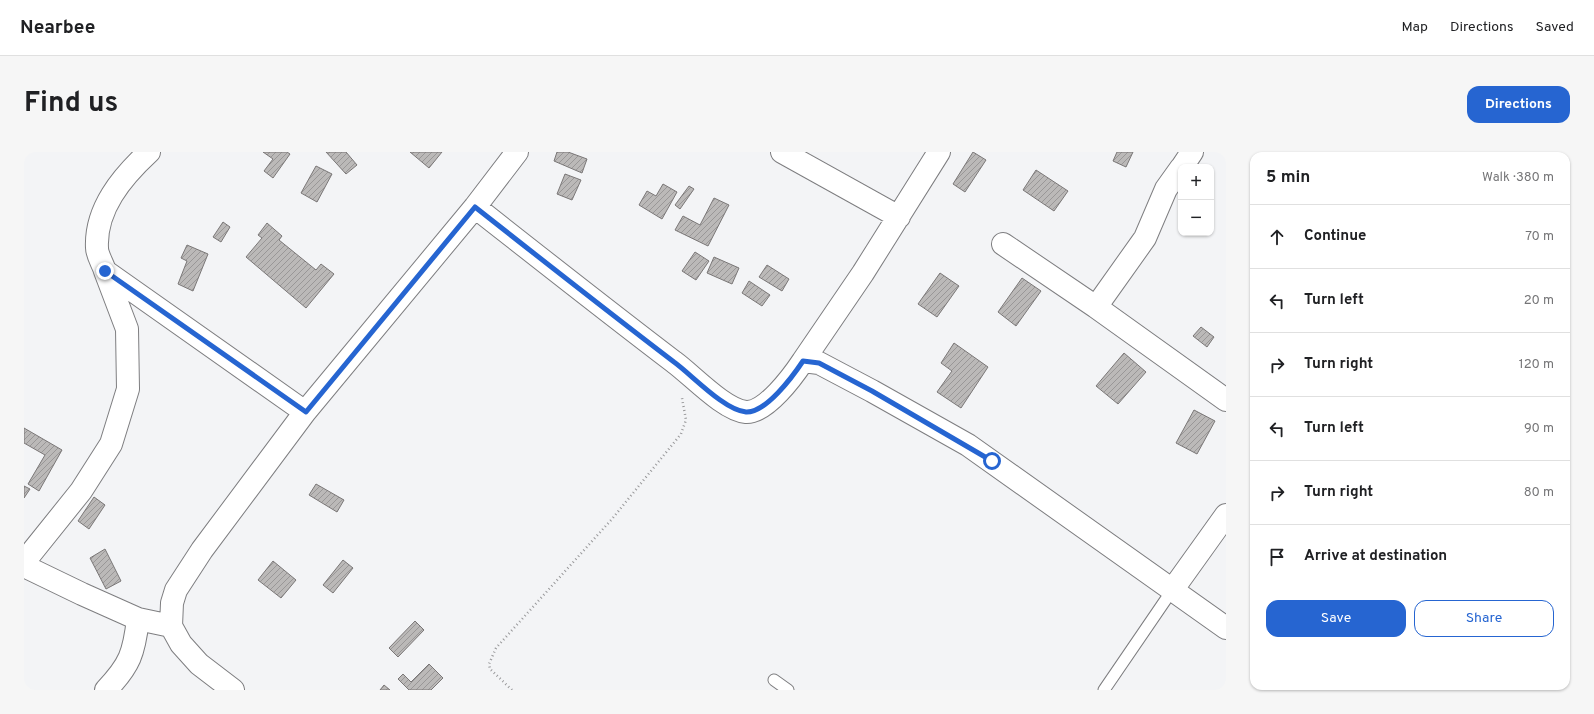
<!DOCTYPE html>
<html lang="en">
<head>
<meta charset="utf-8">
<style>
  body { margin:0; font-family:Overpass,sans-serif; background:#f6f6f6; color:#202124 }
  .controls { position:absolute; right:12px; top:12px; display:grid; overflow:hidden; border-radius:8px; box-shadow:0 1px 3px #0004 }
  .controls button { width:36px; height:36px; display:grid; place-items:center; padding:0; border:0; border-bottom:1px solid #e0e0e0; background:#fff; color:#202124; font:20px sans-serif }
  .stop { position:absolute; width:12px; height:12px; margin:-9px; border:3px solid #2665d1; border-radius:50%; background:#fff }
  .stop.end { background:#2665d1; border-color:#fff; box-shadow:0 1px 4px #0008 }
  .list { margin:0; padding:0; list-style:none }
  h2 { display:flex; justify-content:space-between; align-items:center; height:52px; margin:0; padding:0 16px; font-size:17px }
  h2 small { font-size:13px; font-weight:400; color:#757577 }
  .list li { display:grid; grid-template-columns:26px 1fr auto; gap:12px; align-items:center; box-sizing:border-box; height:64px; padding:0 16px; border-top:1px solid #e0e0e0 }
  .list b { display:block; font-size:15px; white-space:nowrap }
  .list em { font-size:13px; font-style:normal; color:#757577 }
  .actions { display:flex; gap:8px; padding:12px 16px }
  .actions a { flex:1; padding:9px 0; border:1px solid #2665d1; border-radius:12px; text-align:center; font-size:14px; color:#2665d1 }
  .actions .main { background:#2665d1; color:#fff }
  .icon { flex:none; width:22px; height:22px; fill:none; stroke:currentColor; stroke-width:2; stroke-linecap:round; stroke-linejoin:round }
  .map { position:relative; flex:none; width:1202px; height:538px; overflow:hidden; border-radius:12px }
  header { display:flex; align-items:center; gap:24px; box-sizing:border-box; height:56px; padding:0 20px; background:#fff; border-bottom:1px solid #e0e0e0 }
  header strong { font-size:19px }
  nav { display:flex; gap:22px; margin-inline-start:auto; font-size:14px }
  .intro { display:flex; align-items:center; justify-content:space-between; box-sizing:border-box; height:96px; padding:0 24px }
  h1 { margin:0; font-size:28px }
  .button { padding:10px 18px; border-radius:12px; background:#2665d1; color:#fff; font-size:14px; font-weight:700 }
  main { display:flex; gap:24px; padding:0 24px }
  aside { flex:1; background:#fff; border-radius:12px; box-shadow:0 1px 3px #0004 }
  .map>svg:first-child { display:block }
  .building { fill:url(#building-hatch); stroke:#7a7777 }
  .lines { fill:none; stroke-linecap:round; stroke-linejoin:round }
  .lane-casing { stroke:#7e7e80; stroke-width:13 }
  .street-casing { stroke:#7e7e80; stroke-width:24 }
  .path { stroke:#979799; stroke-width:2.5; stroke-dasharray:1 3; stroke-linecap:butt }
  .lane { stroke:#fff; stroke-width:11 }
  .street { stroke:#fff; stroke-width:22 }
  .route { stroke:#2665d1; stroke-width:5 }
</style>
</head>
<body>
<header>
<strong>Nearbee</strong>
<nav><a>Map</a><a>Directions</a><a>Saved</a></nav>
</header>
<div class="intro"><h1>Find us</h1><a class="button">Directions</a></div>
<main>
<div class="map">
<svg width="1202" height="538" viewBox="0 0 1202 538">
  <defs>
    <pattern id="building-hatch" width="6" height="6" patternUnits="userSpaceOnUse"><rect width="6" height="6" fill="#bbb9b8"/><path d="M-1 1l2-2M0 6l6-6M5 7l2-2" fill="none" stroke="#999797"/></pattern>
  </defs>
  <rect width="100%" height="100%" fill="#f3f4f6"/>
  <path class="building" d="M239,0h24l3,2 -17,24 -9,-7 9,-12z
    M302,0h20l11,13 -11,9z
    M386,0h32l-13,16z
    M533,0h11l19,7 -5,14 -28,-12z
    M949,0l13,8 -21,32 -12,-8z
    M1093,0h16l-7,15 -13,-6z
    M292,14l16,8 -15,28 -16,-9z
    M1012,18l32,21 -14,20 -31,-21z
    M541,22l16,6 -9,20 -15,-6z
    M639,32l14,8 -15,27 -23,-14 8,-14 9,5z
    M665,34l5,3 -14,20 -5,-4z
    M690,46l15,7 -21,41 -33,-16 8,-14 17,9z
    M199,70l7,5 -9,15 -8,-5z
    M243,71l15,13 -3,4 37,30 5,-6 13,10 -28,34 -60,-51 16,-19 -4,-3z
    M163,93l21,9 -15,37 -15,-7 9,-23 -6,-3z
    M671,100l14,9 -13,19 -14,-9z
    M690,105l25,11 -7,16 -25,-11z
    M743,113l22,14 -7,12 -23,-14z
    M916,121l19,13 -22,31 -19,-13z
    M998,126l19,13 -25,35 -18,-14z
    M725,129l21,14 -8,11 -20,-13z
    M1177,175l13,10 -7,10 -14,-11z
    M930,191l34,24 -27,41 -24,-16 15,-21 -11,-8z
    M1100,201l22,19 -28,32 -22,-18z
    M1170,258l21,11 -18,33 -21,-11z
    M0,276l38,22 -23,41 -11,-7 17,-29 -21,-12z
    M292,332l28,16 -7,12 -28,-17z
    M0,334l6,3 -6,9z
    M70,345l11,8 -16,24 -11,-8z
    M81,397l16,32 -15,8 -16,-31z
    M319,408l10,8 -20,25 -10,-8z
    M249,409l23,19 -15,18 -23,-18z
    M391,469l9,9 -26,27 -9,-9z
    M405,512l14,14 -12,12h-22l-11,-11 5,-5 8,8z
    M360,533l6,5h-10z"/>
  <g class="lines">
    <g class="lane-casing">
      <path id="lane" d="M750,528l14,10
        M1080,538l69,-101"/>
    </g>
    <g class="street-casing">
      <path id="street" d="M125,0c-27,25 -54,57 -52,96 0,7 6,16 8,23l200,141
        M758,0l117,65
        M1158,15l10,-15
        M451,55c66,52 132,104 199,155 18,13 50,48 72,50 20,1 47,-36 57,-51l16,2 53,28 96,54 258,183
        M979,92l93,63 130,93
        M1072,155l49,-69 21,-49 15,-21
        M779,209l60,-88 76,-121
        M0,410l57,-71 30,-47 17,-55 -1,-60 -22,-58
        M0,414l58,28 56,25 33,7
        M1149,437l53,-74
        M82,538c24,-25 28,-37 32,-71
        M209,538l-34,-26 -18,-20 -10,-18 1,-23 4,-13 26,-40 103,-138 170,-205 42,-55"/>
    </g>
    <path class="path" d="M488,538l-22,-21 -1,-5 7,-16 116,-129 69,-85 5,-14 -4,-22"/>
    <use href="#lane" class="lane"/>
    <use href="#street" class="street"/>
  </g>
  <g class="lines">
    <path class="route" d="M81,119l201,141 169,-205c66,52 132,104 199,155 18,13 50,48 72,50 20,1 47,-36 57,-51l16,2 53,28 120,70"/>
  </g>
</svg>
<div class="controls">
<button>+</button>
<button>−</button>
</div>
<div class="stop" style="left:968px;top:309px"></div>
<div class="stop end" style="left:81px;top:119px"></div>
</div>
<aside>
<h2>5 min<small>Walk · 380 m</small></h2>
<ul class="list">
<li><svg class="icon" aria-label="ahead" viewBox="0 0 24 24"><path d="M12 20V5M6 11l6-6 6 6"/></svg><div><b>Continue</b></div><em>70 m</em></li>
<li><svg class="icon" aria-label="left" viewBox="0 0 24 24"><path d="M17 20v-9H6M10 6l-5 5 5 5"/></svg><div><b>Turn left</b></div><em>20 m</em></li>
<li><svg class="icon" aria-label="right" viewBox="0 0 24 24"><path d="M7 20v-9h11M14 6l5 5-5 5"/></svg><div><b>Turn right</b></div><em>120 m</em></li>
<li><svg class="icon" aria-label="left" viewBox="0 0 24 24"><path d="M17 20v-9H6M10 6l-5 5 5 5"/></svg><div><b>Turn left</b></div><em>90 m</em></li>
<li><svg class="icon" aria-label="right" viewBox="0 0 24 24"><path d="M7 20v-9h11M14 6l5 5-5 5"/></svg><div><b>Turn right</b></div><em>80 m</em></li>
<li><svg class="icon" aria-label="arrive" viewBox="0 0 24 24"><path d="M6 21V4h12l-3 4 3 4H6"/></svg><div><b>Arrive at destination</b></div></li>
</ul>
<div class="actions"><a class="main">Save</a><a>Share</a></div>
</aside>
</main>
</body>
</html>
